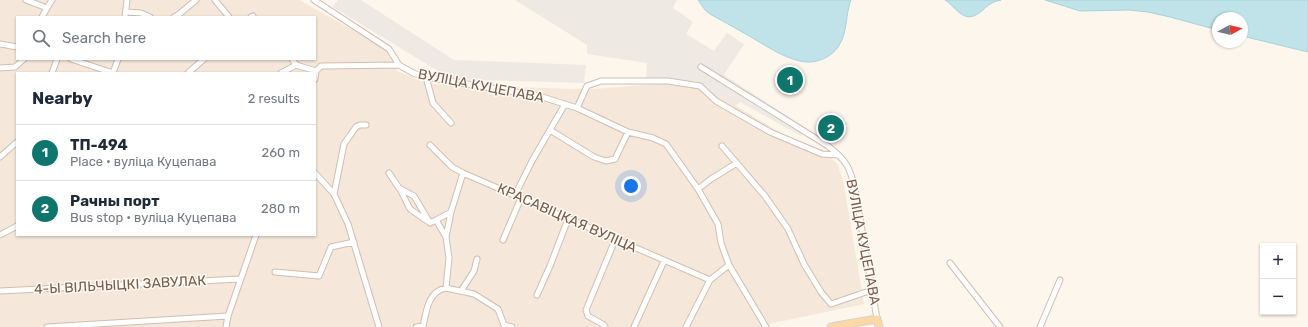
<!DOCTYPE html>
<html lang="en">
<head>
<meta charset="utf-8">
<style>
  body { margin:0; font-family:Rubik,sans-serif; background:#f6f6f7; color:#1f2937 }
  .controls { position:absolute; right:12px; bottom:12px; display:grid; overflow:hidden; border-radius:0px; box-shadow:0 1px 3px #0004 }
  .controls button { width:36px; height:36px; display:grid; place-items:center; padding:0; border:0; border-bottom:1px solid #e0e1e3; background:#fff; color:#1f2937; font:20px sans-serif }
  .compass { position:absolute; left:1212px; top:12px; width:36px; height:36px; border-radius:50%; background:#fff; box-shadow:0 1px 3px #0004; rotate:82deg }
  .you { position:absolute; left:631px; top:186px; width:14px; height:14px; margin:-10px; border:3px solid #fff; border-radius:50%; background:#1a73e8; box-shadow:0 0 0 6px #1a73e833 }
  .badge { display:grid; place-items:center; width:26px; height:26px; border-radius:50%; background:#0f766e; color:#fff; font-size:13px; font-weight:700 }
  .pin { position:absolute; translate:-50% -50%; border:2px solid #fff; box-shadow:0 1px 4px #0006 }
  .list { margin:0; padding:0; list-style:none }
  h2 { display:flex; justify-content:space-between; align-items:center; height:52px; margin:0; padding:0 16px; font-size:17px }
  h2 small { font-size:13px; font-weight:400; color:#747a83 }
  .list li { display:grid; grid-template-columns:26px 1fr auto; gap:12px; align-items:center; box-sizing:border-box; height:56px; padding:0 16px; border-top:1px solid #e0e1e3 }
  .list b { display:block; font-size:15px; white-space:nowrap }
  .list p { margin:0; font-size:13px; white-space:nowrap; color:#747a83 }
  .list em { font-size:13px; font-style:normal; color:#747a83 }
  .icon { flex:none; width:22px; height:22px; fill:none; stroke:currentColor; stroke-width:2; stroke-linecap:round; stroke-linejoin:round }
  .map { position:relative; flex:none; width:1308px; height:327px; overflow:hidden }
  .search { position:absolute; background:#fff; box-shadow:0 1px 3px #0004; left:16px; top:16px; width:300px; height:44px; display:flex; align-items:center; gap:10px; box-sizing:border-box; padding:0 14px; border-radius:0px; color:#747a83; font-size:15px }
  .panel { position:absolute; background:#fff; box-shadow:0 1px 3px #0004; left:16px; top:72px; width:300px; height:164px; border-radius:0px }
  .map>svg:first-child { display:block }
  .residential { fill:#f5e8da; fill-rule:evenodd }
  .industrial { fill:#efe9e4 }
  .water { fill:#bfe3e8; stroke:#a5d3da }
  .lines { fill:none; stroke-linecap:round; stroke-linejoin:round }
  .minor-casing { stroke:#d1beb0; stroke-width:7 }
  .major-casing { stroke:#dad1cd; stroke-width:9 }
  .minor { stroke:#fff; stroke-width:5 }
  .major { stroke:#fbd9a5; stroke-width:7 }
  .labels { text-anchor:middle; dominant-baseline:central; stroke-width:3; stroke-linejoin:round; paint-order:stroke }
  .street-label { font-size:14px; fill:#7a5c4d; stroke:#fffaf3 }
</style>
</head>
<body>
<div class="map">
<svg width="1308" height="327" viewBox="0 0 1308 327">
  <rect width="100%" height="100%" fill="#fdf6ec"/>
  <path class="residential" d="M0,0h299l86,48 12,23 31,13 147,5h19l101,-8 91,55 41,17 11,12 6,20 20,119 -100,21 -1,2h-763zM17,17h298v42h-298zM17,73h298v162h-298z"/>
  <path class="industrial" d="M338,0h23l93,60 132,5 -2,18 -133,-4 -118,-72z
    M515,0h162l-4,8 20,14 -7,12 28,17 13,-18 17,11 -20,31 82,53 -5,8 -61,-34 -4,4 -41,-25 -49,-2 1,-16 -60,-9v-9z"/>
  <path class="water" d="M698,0h153c-6,15 -3,33 -13,47 -7,10 -20,16 -32,15 -18,-2 -35,-13 -50,-22 -15,-9 -30,-17 -46,-26l-5,-4z
    M945,0h56c-3,1 -6,1 -9,3 -8,4 -16,17 -27,13 -8,-3 -13,-12 -20,-16z
    M1045,0h263v52l-66,-16v-18h-24v12l-48,-13 -22,-5 -19,-2 -49,1z"/>
  <g class="lines">
    <g class="minor-casing">
      <path id="minor" d="M26,0l21,8 -5,9
        M215,0l14,17
        M314,0l75,49 10,16 14,8 13,4 113,19 38,12 51,24 25,6 13,6 32,45 20,35 3,19 8,22 37,62
        M47,8l5,-8
        M126,12l15,1 9,4
        M125,17l2,-17
        M174,17l4,-2 18,-15
        M251,17l2,-1
        M0,44l17,3
        M71,59l42,14
        M292,59l4,6 20,6
        M701,67l127,79c18,14 22,21 27,43l22,130
        M0,68l15,-1 9,-8
        M52,73l5,-14
        M113,73l5,-14
        M188,73l16,-14
        M281,73l15,-8
        M426,77l7,26 18,20
        M315,79l1,-8 5,-5 78,-1
        M577,108l10,-22 14,-5h67l32,5 16,15 54,31 52,22 16,1
        M550,130l44,27 12,4 9,-2 13,-27
        M430,145l22,22 11,6 247,107
        M722,146l43,50 23,33 16,35 17,28 10,12 41,-14
        M0,157l17,-15
        M315,173l19,21 14,30 31,103
        M389,173l10,15 15,8 16,27 6,-3
        M400,189l10,20 17,12
        M698,189l13,-10 26,-16
        M334,194l10,-50 12,-17 4,-2h6
        M515,195l17,-34 33,-57
        M0,235l17,-9
        M446,237l-10,-17 15,-8
        M503,240l18,-42
        M950,263l50,64
        M275,272l44,4 12,-29 23,-5
        M446,288l28,6 24,15 6,16
        M0,291l240,-12
        M461,291l13,-20 3,-12
        M537,295l13,-29 18,-47
        M504,325l8,2
        M47,327l181,-11
        M226,327l2,-11 28,-81
        M416,327l7,-1
        M423,327c3,-15 5,-36 23,-39l3,-30 -3,-21 5,-25 12,-39
        M605,327l-1,-2 -16,-9 -2,-6 29,-70
        M634,327l30,-66
        M686,327l24,-47 19,-15
        M1040,327l20,-47"/>
    </g>
    <g class="major-casing">
      <path id="major" d="M831,327l46,-8 2,8"/>
    </g>
    <use href="#minor" class="minor"/>
    <use href="#major" class="major"/>
  </g>
  <g class="labels">
    <g class="street-label">
      <text transform="translate(481 86) rotate(11)">ВУЛІЦА КУЦЕПАВА</text>
      <text transform="translate(567 218) rotate(24)">КРАСАВІЦКАЯ ВУЛІЦА</text>
      <text transform="translate(863 242) rotate(79)">ВУЛІЦА КУЦЕПАВА</text>
      <text transform="translate(120 285) rotate(-3)">4-Ы ВІЛЬЧЫЦКІ ЗАВУЛАК</text>
    </g>
  </g>
</svg>
<div class="controls">
<button>+</button>
<button>−</button>
</div>
<svg class="compass" viewBox="-18 -18 36 36"><path d="M0-13l5 13h-10z" fill="#e53935"/><path d="M0 13l5-13h-10z" fill="#747a83"/></svg>
<div class="you"></div>
<div class="pin badge" style="left:790px;top:80px">1</div>
<div class="pin badge" style="left:831px;top:128px">2</div>
<div class="search"><svg class="icon" aria-label="search" viewBox="0 0 24 24"><circle cx="10" cy="10" r="6"/><path d="M15 15l6 6"/></svg>Search here</div>
<section class="panel">
<h2>Nearby<small>2 results</small></h2>
<ul class="list">
<li><span class="badge">1</span><div><b>ТП-494</b><p>Place · вуліца Куцепава</p></div><em>260 m</em></li>
<li><span class="badge">2</span><div><b>Рачны порт</b><p>Bus stop · вуліца Куцепава</p></div><em>280 m</em></li>
</ul>
</section>
</div>
</body>
</html>
